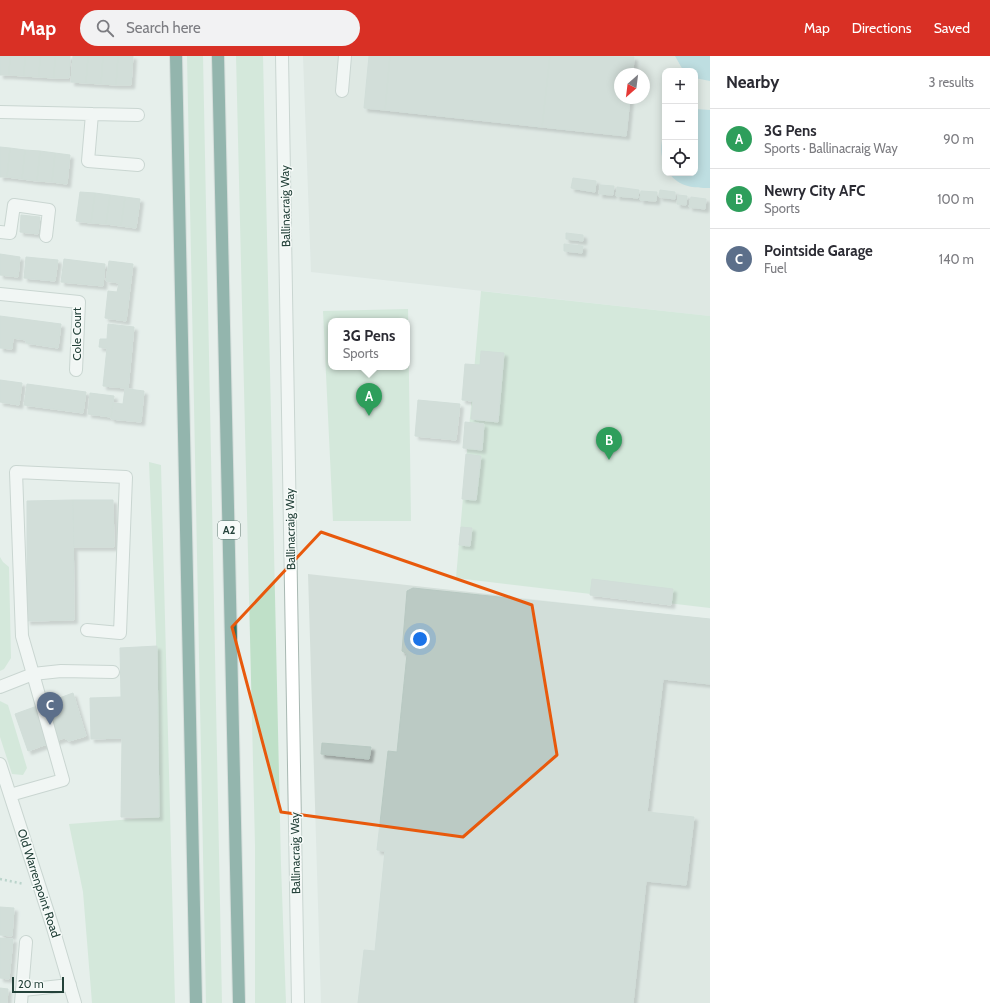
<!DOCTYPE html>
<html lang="en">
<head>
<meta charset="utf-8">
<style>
  body { margin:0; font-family:Cabin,sans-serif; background:#f2f2f3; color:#2b2b33 }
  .controls { position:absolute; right:12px; top:12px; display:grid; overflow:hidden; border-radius:8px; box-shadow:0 2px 10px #0003 }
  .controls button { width:36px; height:36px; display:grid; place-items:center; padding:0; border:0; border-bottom:1px solid #e1e1e2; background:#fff; color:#2b2b33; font:20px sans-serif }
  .compass { position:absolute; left:614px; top:12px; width:36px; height:36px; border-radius:50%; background:#fff; box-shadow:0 2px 10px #0003; rotate:208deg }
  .scale { position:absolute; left:12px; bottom:10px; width:52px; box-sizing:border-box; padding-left:4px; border:2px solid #24423a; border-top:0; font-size:11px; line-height:14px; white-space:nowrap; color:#24423a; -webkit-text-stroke:3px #f7fbf9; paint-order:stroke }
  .you { position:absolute; left:420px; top:583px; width:14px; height:14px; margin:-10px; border:3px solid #fff; border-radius:50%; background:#1a73e8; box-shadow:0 0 0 6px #1a73e833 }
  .badge { display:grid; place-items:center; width:26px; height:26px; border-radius:50%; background:#d93025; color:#fff; font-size:13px; font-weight:700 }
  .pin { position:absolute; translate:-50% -33px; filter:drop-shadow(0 1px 2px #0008) }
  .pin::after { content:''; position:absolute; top:21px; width:14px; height:12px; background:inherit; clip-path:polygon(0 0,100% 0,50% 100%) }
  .popup { position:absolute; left:328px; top:262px; width:82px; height:52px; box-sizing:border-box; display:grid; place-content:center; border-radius:8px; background:#fff; filter:drop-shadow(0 1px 3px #0005); font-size:13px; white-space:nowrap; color:#7c7c81 }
  .popup b { font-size:15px; color:#2b2b33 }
  .popup::after { content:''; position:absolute; left:50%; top:100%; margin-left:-8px; border:8px solid transparent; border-top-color:#fff }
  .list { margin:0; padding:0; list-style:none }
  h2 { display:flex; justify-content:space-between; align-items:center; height:52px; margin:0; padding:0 16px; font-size:17px }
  h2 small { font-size:13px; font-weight:400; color:#7c7c81 }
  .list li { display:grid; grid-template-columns:26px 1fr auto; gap:12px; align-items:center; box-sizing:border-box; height:60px; padding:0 16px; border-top:1px solid #e1e1e2 }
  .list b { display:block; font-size:15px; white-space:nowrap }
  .list p { margin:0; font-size:13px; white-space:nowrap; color:#7c7c81 }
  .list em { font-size:13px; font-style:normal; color:#7c7c81 }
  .icon { flex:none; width:22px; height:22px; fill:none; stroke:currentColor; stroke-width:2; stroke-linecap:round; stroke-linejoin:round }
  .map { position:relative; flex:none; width:710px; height:947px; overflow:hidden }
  header { display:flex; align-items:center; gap:24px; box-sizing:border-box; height:56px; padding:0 20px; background:#d93025; color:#fff }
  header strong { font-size:19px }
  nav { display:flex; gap:22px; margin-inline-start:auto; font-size:14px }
  .search { width:280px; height:36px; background:#f2f2f3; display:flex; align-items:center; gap:10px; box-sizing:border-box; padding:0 14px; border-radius:22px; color:#7c7c81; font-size:15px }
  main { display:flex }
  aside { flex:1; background:#fff }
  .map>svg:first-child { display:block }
  .built { fill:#d4dfda; fill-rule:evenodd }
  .green { fill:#bfe0c8; fill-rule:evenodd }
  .water { fill:#8ec9d4 }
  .building { fill:#bbcac4; stroke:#b8c9c2; filter:url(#shadow) }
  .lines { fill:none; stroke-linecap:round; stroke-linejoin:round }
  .minor-casing { stroke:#a8b8b2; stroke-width:14 }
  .highway-casing { stroke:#c2cac8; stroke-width:14 }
  .path { stroke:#86b3a5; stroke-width:2.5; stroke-dasharray:2 3; stroke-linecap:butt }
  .minor { stroke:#fff; stroke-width:12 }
  .highway { stroke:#2f6f62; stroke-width:12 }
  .marked { fill:none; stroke:#e8590c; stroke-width:3; stroke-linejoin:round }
  .labels { text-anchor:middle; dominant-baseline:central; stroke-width:3; stroke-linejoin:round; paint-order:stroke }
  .shield { fill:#f7fbf9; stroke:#637a73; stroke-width:1 }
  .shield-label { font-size:11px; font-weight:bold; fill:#24423a }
  .street-label { font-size:12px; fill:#24423a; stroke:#f7fbf9 }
</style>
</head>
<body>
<header>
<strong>Map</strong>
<div class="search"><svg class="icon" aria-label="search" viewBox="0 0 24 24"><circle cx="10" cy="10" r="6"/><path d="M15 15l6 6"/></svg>Search here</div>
<nav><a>Map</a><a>Directions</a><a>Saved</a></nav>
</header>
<main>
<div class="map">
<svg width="710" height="947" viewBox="0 0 710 947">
  <defs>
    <filter id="shadow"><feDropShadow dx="3.5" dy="3.5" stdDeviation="1" flood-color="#0004"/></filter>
  </defs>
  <rect width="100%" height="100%" fill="#e6efeb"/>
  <path class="built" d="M303,0h407v260l-399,-44zM665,15h30v102h-30zM620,18h24v24h-24z
    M308,518l402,45v384h-389z"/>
  <path class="green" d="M187,0h16l19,947h-16z
    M236,0h27l18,809 5,138h-31v-158z
    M481,235l229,25v292l-254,-30z
    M408,253l3,212h-78l-10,-210zM331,265h76v46h-76z
    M149,406l12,3 14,538h-83l-9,-111 -14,-68 90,-7 -3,-180z
    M0,501l3,5 6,5 2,91 -7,11 -4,2z
    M0,645l8,4 19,63 -4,7 -11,-1 -12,-37z"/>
  <path class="water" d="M675,0h35v25l-15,-3v-7l-12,-1z
    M695,53l15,1v78c-16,0 -31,-1 -41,-15h26z
    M665,74v37c-5,-13 -5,-23 0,-37z"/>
  <path class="building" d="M0,0h10l-1,19h-9z
    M10,0h15l-1,20 -15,-1z
    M25,0h15l-1,21 -15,-1z
    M40,0h15l-1,22 -15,-1z
    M55,0h15l-1,22h-15z
    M73,0h15l-2,27 -15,-1z
    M88,0h15l-2,28 -15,-1z
    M103,0h15l-2,29 -15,-1z
    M118,0h15l-2,29h-15z
    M369,0h21l-5,54 -21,-2z
    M390,0h160l-8,71 -157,-17z
    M550,0l84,1 -1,17h-13v24h10l-4,38 -84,-9z
    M0,91l10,1 -3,29h-7z
    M10,92l15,2 -3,29 -15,-2z
    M25,94l15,1 -3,30 -15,-2z
    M40,95l15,2 -3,29 -15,-1z
    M55,97l15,2 -3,29 -15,-2z
    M573,122l23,3 -1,11 -24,-4z
    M600,129l14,1 -1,9 -14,-1z
    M617,131l22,3 -1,8 -22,-2z
    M660,134l15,2v7l-16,-2z
    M641,135l16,1 -1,9 -16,-1z
    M80,136l15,1 -4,30 -15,-2z
    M95,137l15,2 -4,29 -15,-1z
    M110,139l15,2 -4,29 -15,-2z
    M678,139l9,1 -1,9 -9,-1z
    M125,141l15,2 -4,29 -15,-2z
    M691,141l15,2 -1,10 -16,-2z
    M21,159l19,2 -2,17 -18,-2z
    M566,177l17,2v6l-17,-2z
    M564,188l19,2 -1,7 -18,-2z
    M0,198l20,3 -2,20 -18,-2z
    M26,201l32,3 -3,21 -31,-3z
    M64,203l41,5 -2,22 -42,-4z
    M109,205l24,3 -7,57 -21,-3 3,-27 9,1 2,-9 -13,-2z
    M0,260l61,8 -3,24 -32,-5v-3l-13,-2 -1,11 -12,-1z
    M108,268l26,3 -6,62 16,2 -3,31 -30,-3 2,-16 10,1 2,-16 -22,-2 4,-38 -8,-1 1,-8h7z
    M481,295l23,2 -6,69 -27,-3 2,-18 -11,-1 3,-36 15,1z
    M0,324l22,3 -3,22 -19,-3z
    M27,328l59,8 -3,21 -59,-8z
    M90,337l24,3 -3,21 -23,-3z
    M418,344l42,4 -4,36 -41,-4z
    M465,366l19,2 -2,26 -19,-2z
    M466,398l15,2 -5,44 -14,-1z
    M73,444h40l1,47h-40z
    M73,444l1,120 -47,1v-120z
    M461,471l11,1 -2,18 -11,-1z
    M592,523l81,10 -2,16 -81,-10z
    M413,532l297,31v65l-47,-5 -16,133 47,5 -8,68 -40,-4 -13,122h-275l6,-53 11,1 10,-100 -8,-1 11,-99 9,1 10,-98 -5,-3 5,-60z
    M157,590l2,171h-38l1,-79 -31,1 -1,-41 31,-1 -1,-49z
    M73,637l13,43 -17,5 -5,-3 -36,13 -13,-37z
    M322,687l49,4 -2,12 -48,-5z
    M0,851l14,1 -2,28 -12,-1z
    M0,882l13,1 -4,40 -9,-1z
    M0,932l8,1 -1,14h-7z"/>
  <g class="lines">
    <g class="minor-casing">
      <path id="minor" d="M282,0l16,947
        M342,35l3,-35
        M0,56l138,3
        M92,58l-4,47 50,4
        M0,176l10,1 4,-28 35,5 -3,26
        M0,238l79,8 -3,68
        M0,631l33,-13 -11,-38 -6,-164 110,5 -6,156 -33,-3
        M0,708l53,164 22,75
        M10,739l53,-15 -30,-106 28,-3 52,1
        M23,934l47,-5
        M21,947l5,-61"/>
    </g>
    <g class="highway-casing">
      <path id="highway" d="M176,0l20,947
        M218,0l21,947"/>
    </g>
    <path class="path" d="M0,823l24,5"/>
    <use href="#minor" class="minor"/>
    <use href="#highway" class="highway"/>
  </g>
  <path d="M0 0H710V947H0ZM321,476l211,73 25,150 -94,82 -182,-25 -49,-185z" fill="#e6efeb" fill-opacity=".55" fill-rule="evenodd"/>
  <path class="marked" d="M321,476l211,73 25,150 -94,82 -182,-25 -49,-185z"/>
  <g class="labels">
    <rect class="shield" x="218" y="465" width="22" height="18" rx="3"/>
    <g class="shield-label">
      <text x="229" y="474">A2</text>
    </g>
    <g class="street-label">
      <text transform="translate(285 150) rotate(-91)">Ballinacraig Way</text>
      <text transform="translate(76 278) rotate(-90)">Cole Court</text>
      <text transform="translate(290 473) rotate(-91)">Ballinacraig Way</text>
      <text transform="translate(295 797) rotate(-91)">Ballinacraig Way</text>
      <text transform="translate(39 827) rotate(72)">Old Warrenpoint Road</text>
    </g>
  </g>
</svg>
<div class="controls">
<button>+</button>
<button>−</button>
<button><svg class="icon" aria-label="locate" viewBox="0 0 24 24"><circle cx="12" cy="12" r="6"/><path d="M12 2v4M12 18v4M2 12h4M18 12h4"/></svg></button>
</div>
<svg class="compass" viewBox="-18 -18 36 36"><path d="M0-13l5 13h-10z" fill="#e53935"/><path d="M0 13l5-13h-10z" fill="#7c7c81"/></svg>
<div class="scale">20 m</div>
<div class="you"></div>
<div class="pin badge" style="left:369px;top:360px;background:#2e9e5b">A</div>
<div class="popup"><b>3G Pens</b>Sports</div>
<div class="pin badge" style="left:609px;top:404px;background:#2e9e5b">B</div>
<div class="pin badge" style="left:50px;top:669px;background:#5c6f8a">C</div>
</div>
<aside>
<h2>Nearby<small>3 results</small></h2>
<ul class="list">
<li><span class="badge" style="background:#2e9e5b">A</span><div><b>3G Pens</b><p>Sports · Ballinacraig Way</p></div><em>90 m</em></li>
<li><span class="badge" style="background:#2e9e5b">B</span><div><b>Newry City AFC</b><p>Sports</p></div><em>100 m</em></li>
<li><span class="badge" style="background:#5c6f8a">C</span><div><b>Pointside Garage</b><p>Fuel</p></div><em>140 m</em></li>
</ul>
</aside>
</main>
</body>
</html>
